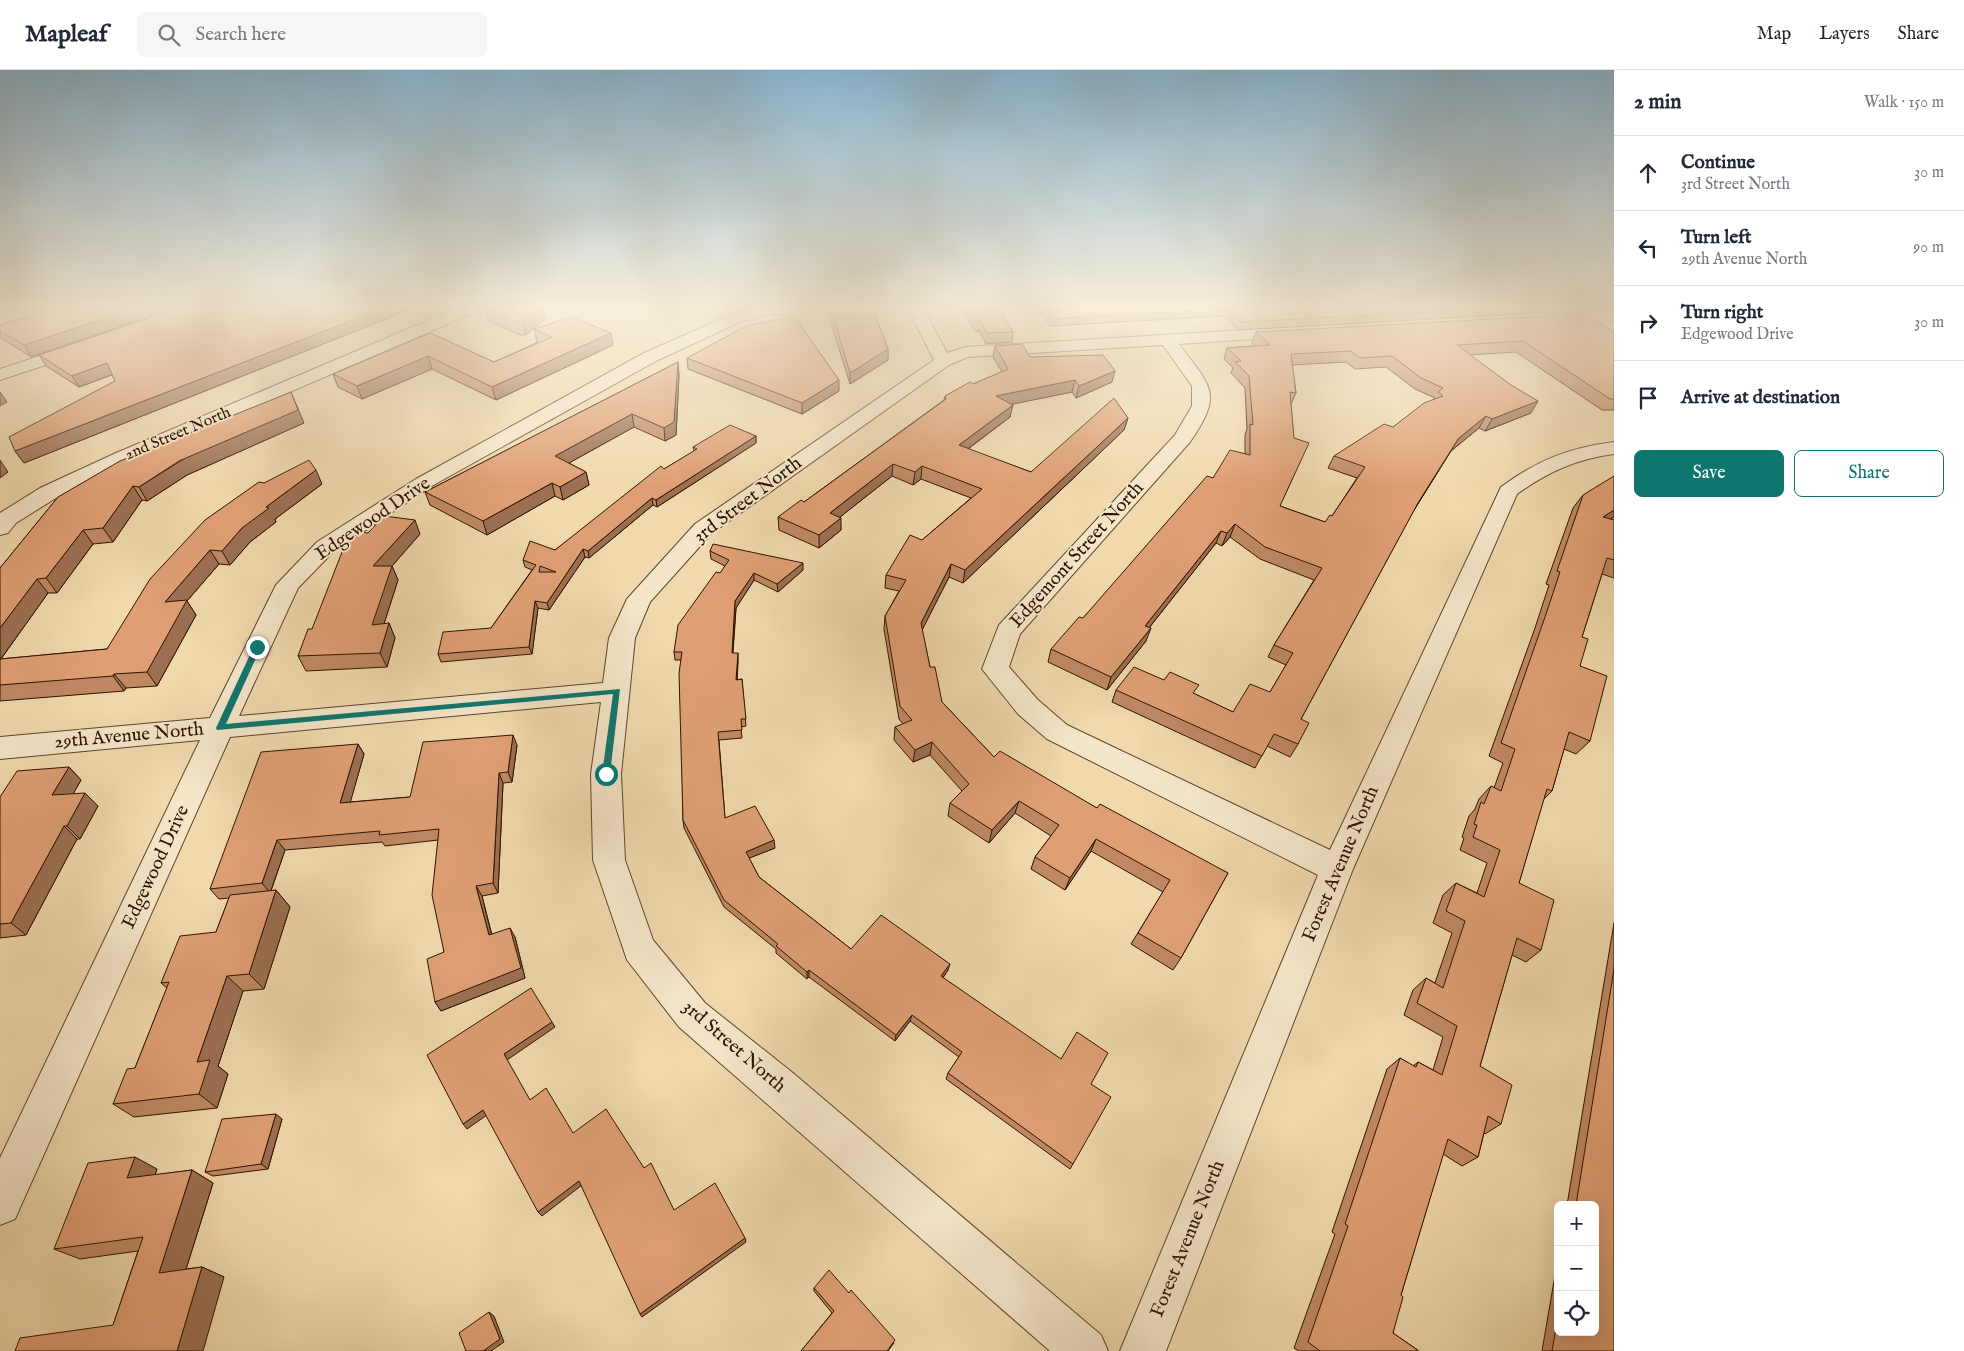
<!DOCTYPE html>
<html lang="en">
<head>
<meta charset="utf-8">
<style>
  body { margin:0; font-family:"IM FELL English",serif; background:#f6f6f7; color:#1f2937 }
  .controls { position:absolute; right:15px; bottom:15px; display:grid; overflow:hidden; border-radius:8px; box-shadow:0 5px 20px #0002 }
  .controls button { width:45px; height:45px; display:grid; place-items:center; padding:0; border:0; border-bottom:1px solid #e0e1e3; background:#fff; color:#1f2937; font:25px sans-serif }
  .stop { position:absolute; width:15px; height:15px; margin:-11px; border:4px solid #0f766e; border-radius:50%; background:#fff }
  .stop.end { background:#0f766e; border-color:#fff; box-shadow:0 1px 5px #0008 }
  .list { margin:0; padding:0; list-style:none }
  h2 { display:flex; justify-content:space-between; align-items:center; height:65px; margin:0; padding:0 20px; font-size:21px }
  h2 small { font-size:16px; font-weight:400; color:#747a83 }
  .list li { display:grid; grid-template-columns:32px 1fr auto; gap:15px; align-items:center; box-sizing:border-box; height:75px; padding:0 20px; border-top:1px solid #e0e1e3 }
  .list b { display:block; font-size:19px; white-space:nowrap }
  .list p { margin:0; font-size:16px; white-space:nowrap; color:#747a83 }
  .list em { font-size:16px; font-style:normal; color:#747a83 }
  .actions { display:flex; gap:10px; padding:15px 20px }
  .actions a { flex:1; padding:11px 0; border:1px solid #0f766e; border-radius:8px; text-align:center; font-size:18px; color:#0f766e }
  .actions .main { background:#0f766e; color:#fff }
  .icon { flex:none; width:28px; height:28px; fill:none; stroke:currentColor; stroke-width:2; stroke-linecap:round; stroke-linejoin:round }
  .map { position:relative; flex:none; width:1614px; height:1281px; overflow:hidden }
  header { display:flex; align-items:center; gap:30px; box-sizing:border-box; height:70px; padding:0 25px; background:#fff; border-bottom:1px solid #e0e1e3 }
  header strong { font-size:24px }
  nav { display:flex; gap:28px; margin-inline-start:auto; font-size:18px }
  .search { width:350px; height:45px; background:#f6f6f7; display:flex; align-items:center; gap:12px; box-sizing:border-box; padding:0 18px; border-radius:8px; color:#747a83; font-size:19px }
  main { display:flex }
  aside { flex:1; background:#fff }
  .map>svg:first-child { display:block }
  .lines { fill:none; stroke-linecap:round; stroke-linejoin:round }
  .minor-casing { stroke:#5f442b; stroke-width:2 }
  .minor { fill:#f5e6ca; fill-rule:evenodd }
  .wall { fill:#c08964; stroke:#2f1300; fill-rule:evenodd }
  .shaded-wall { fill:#9c6f51; stroke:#2f1300 }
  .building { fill:#df9f74; stroke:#2f1300; fill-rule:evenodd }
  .route { fill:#0f766e }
  .labels { text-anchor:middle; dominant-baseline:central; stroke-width:4; stroke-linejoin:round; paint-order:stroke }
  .far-street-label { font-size:16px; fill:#2f1300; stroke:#f5e6ca }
  .street-label { font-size:19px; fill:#2f1300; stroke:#f5e6ca }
</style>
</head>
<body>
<header>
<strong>Mapleaf</strong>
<div class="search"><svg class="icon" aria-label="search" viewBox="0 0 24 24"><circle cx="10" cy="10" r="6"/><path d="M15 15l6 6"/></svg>Search here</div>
<nav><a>Map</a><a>Layers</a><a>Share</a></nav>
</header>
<main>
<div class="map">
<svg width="1614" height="1281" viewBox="0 0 1614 1281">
  <rect width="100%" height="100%" fill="#f0d9ad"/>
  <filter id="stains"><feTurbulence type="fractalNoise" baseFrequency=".004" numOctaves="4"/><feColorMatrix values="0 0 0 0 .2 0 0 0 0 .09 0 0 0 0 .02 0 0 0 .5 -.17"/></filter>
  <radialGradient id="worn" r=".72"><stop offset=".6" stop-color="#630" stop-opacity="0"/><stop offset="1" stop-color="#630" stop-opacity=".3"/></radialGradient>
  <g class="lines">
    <g class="minor-casing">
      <path id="minor" d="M460,237h22l-2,3 -350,151 -74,37 -40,25 -8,10 -8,2v-22l40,-25 76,-35z
        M758,237h61l-8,5 -45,3 -26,7 -84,39 -226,126 -97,65 -35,36 -59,128 364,-33 6,-45 18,-39 68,-75 239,-164 -27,-53h16l24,46 18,-6 329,-20 6,1 2,4 -2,4 -121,8c32,43 45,49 11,98l-170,192 -11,33 29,33 29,25 263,125 171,-363c37,-27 67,-39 113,-45v12c-38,5 -66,18 -97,40l-164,375 -187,482h-46l198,-476 -271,-136 -29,-25 -36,-45 17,-44 176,-190 17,-29v-20l-29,-41 -195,12 -19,8 -238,169 -61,68 -15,36 -14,136 4,86 28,80 52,63 88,70 308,262 7,16h-58l-371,-324 -52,-67 -34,-100 -2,-86 10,-72 -371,35 -215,482 -15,6v-67l200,-418 -200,19v-22l210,-19 66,-133 41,-43 99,-63 228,-126 84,-37z
        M1614,241v10l-63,3 -8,-5 8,-5z
        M79,273l6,1 3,4 -3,4 -85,28v-11z"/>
    </g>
    <use href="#minor" class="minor"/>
  </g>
  <path class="wall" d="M56,237h121l-146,50 -30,-19 -1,-2v-11z
    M182,237h232l-23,10 -367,146 -9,-12 100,-70 -3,-6 -33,12 -33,-21 -7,-11z
    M826,237h46l16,42v11l-38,24z
    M961,237h37l15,25 -1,10 -26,2 -7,-13h-4z
    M1037,237h522l-3,5 -318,18 -13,-14 -175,10z
    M485,239l61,9 -20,17h-6l-31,-14z
    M534,259l79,16 -117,55 -64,-31 -70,30 -24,-12 -5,-13 97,-41 64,29 44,-20h-1z
    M1256,262h358v78h-12l-86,-58 -46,3 61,58 -46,18 -6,-3 -28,23 -36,57 -114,211 -3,25 -8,13 -23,-11 -12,22 -143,-66 4,-12 79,4 38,18 37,-20 16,-27 -18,-8 6,-12 40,-65 -54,-21 -30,-22 -8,9 -6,-3 -67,85 -3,13 -39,49 -59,-28 3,-13 32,-31 130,-140 32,-24v-19l2,-6 -2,-41 -14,-15 2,-5 -9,-9 3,-11 28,-2 -3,-3zM1346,292l9,7 31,-2 29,22 20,9 -42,29 -59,29 -6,12 29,10 -25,38 -7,6 -45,-16 11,-102 5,-11 -4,-28z
    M995,276l117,36 -36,16 -4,-6 -61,12 -1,13 -42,32 63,23 97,-54 -4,12 -161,153 -14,-6 -27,53 8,37 12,35 52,55 234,116 -47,85 -8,12 -42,-26 32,-52 -72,-41 -26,39 -34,-21 4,-12 16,-21 -36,-23 -26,30 -41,-27 2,-13 12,-12 -32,-36 -17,7 -19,-22 1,-13 8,-3 -4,-5 -15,-90 1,-13 14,-25 -14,-3 1,-13 36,-35 49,-42 -50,-19 -8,6 -21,-9 -52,41 1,13 -22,18 -40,-18 -1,-13 26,-15 140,-102 1,-4 57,-24 -9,-15z
    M687,288l152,33 -37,23 -114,-45z
    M678,292l1,13 -3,60 -11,6 -31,-14 -65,36 17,9 3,13 -26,15 -8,-4 -68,39 -57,-30 -5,-13z
    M304,353l-117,52 -40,26 -5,-1 -29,42 -20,2 -36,49h-9l-47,66 106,-10 157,-166 58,1 -47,35 1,3 -26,20 -20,23 -11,-1 -32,37 9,14 -39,71 -31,2 -2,3 -124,10v-133l58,-71z
    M756,366v7l-99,64 -4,-2 -64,53 -4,-1 -36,53 -11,-2 -6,46 -91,8 -3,-8 53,-26 41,-58 -7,-3 -2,-7 32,-10 109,-81 30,-18 -1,-4z
    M1583,425l31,22 -4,2 4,1v58l-12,-4 -20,63 -2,29 10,75 -14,13 -12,-5 -12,42 -9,9 -24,83 22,67 -15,12 -14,-7 -32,111 21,58 -16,10 -1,-1 -6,24 -16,9 -19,-12 -42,141 -8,38 26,18h-120l-5,-3 41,-114 -3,-2 55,-163 13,-11 13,8 5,-4 15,8 10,-33 -39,-22 9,-25 13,-12 9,5 17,-50 -19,-10 10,-28 13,-12 21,10 10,-30 -27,-13 4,-12 -2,-1 7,-21 6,-7 4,-10 12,-13 3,2 9,-25 -14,-7 46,-128 14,-43 -3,-1 27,-76z
    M368,463l52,1 -28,32 6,14 -14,44 5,-1 6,15 -8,29 -81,4 -8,-15 14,-27z
    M710,481l93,19 -25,22 -24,-12 -18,28 -3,45 5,7 -1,20 5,-1 4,47 -5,1 1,11 -23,2 6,78 50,30 -26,10 10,19 92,72 97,21 -5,8 148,106 -18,80 -3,5 -124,-90 2,-6 11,-16 -49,-36 -15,20 -86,-64 -2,2 -31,-26v-4l-52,-42 -40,-79 -1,-8 -2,-160h-6l-1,-8 51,-86 -14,-7z
    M358,674l6,10 -14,48 60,-5 107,-52 -5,37 -9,1 -5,110 -16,3 10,39 23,2 10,41 -84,33 -6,-9 9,-50 -6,-112 -53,6 -3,-4 -97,8 -14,41 5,-1 14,17 -26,82 -21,2 -25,75 10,8 -11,34 -83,9 -21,-13 22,-36 32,-80 -6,-5 55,-51 13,-34 -10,1 -9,-10z
    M69,697l12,13 -8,14 25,12 -18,33h-3l-51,96 -26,3v-141z
    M1614,853v428h-72l16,-93v74l37,-127h-28z
    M282,1049l-14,50 -55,7 -8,-4z
    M157,1099l-2,6 37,-5 21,13 -27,86 16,-2 22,10 -111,48 25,-74 -58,8 -26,-10z
    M814,1218l80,55 -6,8h-87l31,-38 -18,-22z"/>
  <path class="shaded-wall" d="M139,237h38l-146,50 -7,-12z
    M386,237h28l-23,10 -367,146 -9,-12z
    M542,237h1l3,11 -20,17 -3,-13z
    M611,263l2,12 -117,55 -4,-13z
    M888,279v11l-38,24v-11z
    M428,286l4,13 -70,30 -5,-13z
    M678,292l1,13 -3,60 -11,6 -1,-13z
    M107,293l7,11 -35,13 -7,-11z
    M1115,301l-3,11 -36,16 3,-12z
    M839,310v11l-37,23v-11z
    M1075,310l-3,12 -78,16 2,-12z
    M0,322l7,10 -7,4z
    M291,322l13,31 -117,52 -40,26 -8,-14z
    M1538,331l-7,12 -46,18 7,-12z
    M1013,335l-3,12 -53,40 2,-12z
    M632,344l2,13 -76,42 -3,-13z
    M1486,346l-7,12 -28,23 -40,64 47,-76z
    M1128,348l-4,12 -161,153 2,-13z
    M756,366v7l-99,64 -1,-7z
    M0,390l8,12 -8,6z
    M893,394l-1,12 -62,49v-12z
    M922,396l-1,13 -8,6 2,-13z
    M316,400l6,14 -47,35 1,3 -26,20 -20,23 -8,-14 20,-23 24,-21z
    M586,402l3,13 -26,15 -3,-13z
    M552,413l3,13 -68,39 -4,-14z
    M133,416l9,14 -29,42 -10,-14z
    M652,428l1,7 -64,53 -1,-7z
    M1614,440v7l-21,13 10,-13z
    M841,448v12l-22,18v-13z
    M415,450l5,14 -28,32 6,14 -19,59 -7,-14 1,-59z
    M1235,454l-5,13 -8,9 5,-13z
    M83,460l10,14 -36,49 -11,-15z
    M1221,461l-5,12 -75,95 4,-12z
    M583,479l2,8 -36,53 -2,-7z
    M210,480l9,14 -32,37 9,14 -39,71 -10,-14 18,-70z
    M803,493v7l-25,22 -1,-8z
    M951,494l-2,13 -30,59 2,-13z
    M754,503v7l-18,28 -4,53v-8l3,-52z
    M37,509l11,14 -48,67v-32z
    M535,531l3,7 -6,46 -3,-7z
    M389,553l6,15 -8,29 -7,-14z
    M1151,558l-5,13 -39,49 4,-13z
    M738,583v7l-1,27 -1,-7z
    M114,604l12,14 -2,3 -11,-15z
    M513,665l4,10 -5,37 -4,-10z
    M932,672l-2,13 -17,7 2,-12z
    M358,674l6,10 -17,60 -7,-11z
    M69,697l12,13 -16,28 -13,-13z
    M499,703l4,10 -5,110 -5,-10z
    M85,723l13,13 -18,33 -13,-13z
    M1019,731l-4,12 -26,30 3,-13z
    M64,756l13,13 -51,96 -15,-12z
    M1096,769l-5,12 -26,39 5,-12z
    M277,770l8,10 -15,43 -8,-10z
    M774,770l1,8 -28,11 -1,-7z
    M476,816l6,10 12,49 -5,-10z
    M276,820l14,17 -26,82 -15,-15z
    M510,858l5,9 10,41 -84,33 -6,-9z
    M950,894l-2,6 -9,13 2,-7z
    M809,900v7l-2,2v-7z
    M227,906l16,15 -25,75 10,8 -11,34 -18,-14 -2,-32z
    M912,945l-2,6 -15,20 1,-6z
    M552,952l3,5 -48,33 -3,-6z
    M483,1040l4,5 -20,14 -4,-5z
    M276,1044l6,5 -14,50 -7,-5z
    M135,1087l22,12 -8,21 -22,-12z
    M192,1100l21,13 -31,99 -23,-9z
    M579,1111l3,4 -40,31 -4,-4z
    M745,1168l1,4 -104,75 -2,-3z
    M202,1197l22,10 -21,74h-26z
    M489,1242l5,4 10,26 -13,9h-8z"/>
  <path class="building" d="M56,237h83l-115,38 -24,-14v-6z
    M182,237h26l-2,2 6,-2h174l-371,144 -6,-14 106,-56 -8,-18 -35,13 -33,-21z
    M491,237h51l-19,15h-6l-32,-13z
    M830,237h42l16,42 -38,24z
    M968,237h30l15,25 -26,1 -7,-12h-4z
    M1043,237h481l-283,15 -13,-13 -176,10z
    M1584,244l30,18v67h-4l-87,-58 -66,4 54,40 27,16 -46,18 -6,-3 -28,23 -40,64 -117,216 8,4 -11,21 -24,-10 -12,22 -146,-66 18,-23 30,13 6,-8 29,13 -6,8 40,19 17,-28 20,8 23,-39 -19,-8 48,-77 -57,-21 -30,-23 -8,9 -6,-2 -76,95 6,2 -40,49 -60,-28 28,-32 4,1 124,-142 6,2 17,-28 20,5v-31l3,1 -4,-49 -14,-14 6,-1 -14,-13 43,-3 -14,-13zM1351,281l9,7 32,-2 29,22 22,10 -5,4 5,4 -19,7 -31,24 -9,-3 -50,32 31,11 -33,49 -2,-1 -5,7 -45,-16 29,-63 -15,-5 -4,-46 6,1 -5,-39z
    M794,246l45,64 -37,23 -115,-45 59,-32z
    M571,247l40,16 -119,54 -64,-31 -71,30 -24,-12 97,-41 64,29 58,-25 -18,-8z
    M1022,274l8,13 73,-2 12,16 -36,15 -4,-6 -79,16 17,9 -54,40 72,27 83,-74 14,20 -163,152 -14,-6 -30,59 9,44h5l7,35 52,55 6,-6 97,57 3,-4 128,69 -47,85 -43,-25 32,-53 -74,-41 -26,39 -35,-21 24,-32 -40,-24 -27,29 -42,-27 19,-19 -37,-42 -17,8 -20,-23 17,-7 -12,-14 -15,-90 21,-36 -20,-5 24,-40 12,5 60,-51 -60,-23 -7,6 -22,-8 -63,49 11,5 -22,17 -41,-18 23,-17 3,2 142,-103 -1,-3 25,-14 3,2 35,-15 -13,-23z
    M678,292l-4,60 -10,6 -32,-14 -77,42 31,16 -26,15 -8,-4 -69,38 -58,-29z
    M291,322l7,18 -119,51 -40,26 -6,-1 -30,42 -20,2 -37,48 -9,1 -37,49v-60l58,-71 62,-36z
    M730,355l26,11 -100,64 -4,-2 -64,53 -5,-2 -36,54 -12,-2 -6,46 -91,7 5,-22 48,-4 45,-63 -13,-5 7,-19 25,9 106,-84 3,3 33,-20 -4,-2zM540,496l16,6h-17z
    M309,390l7,10 -50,37 3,1 -27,20 -20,23 -12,-1 -45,52 22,-2 -40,72 -33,2 -1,2 -113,9v-26l107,-10 43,-70 55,-59 54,-38 5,1z
    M1614,406v34l-11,7 11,3v40l-7,-2 -25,79 6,2 -8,27 27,10 -17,65 -21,-9 -17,59 -5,-2 -28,94 35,17 -13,50 -24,-12 -37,128 32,19 -11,39 -13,-8 -10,41 -30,-18 -47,156 2,2 -10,36 26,18h-99l-12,-9 40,-116 -3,-2 55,-166 16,9 2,-5 24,13 15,-49 -40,-23 9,-25 17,10 22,-67 -19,-10 10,-28 28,14 16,-47 -27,-13 4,-12 -3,-1 7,-22 3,2 7,-18 10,5 14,-42 -14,-6 45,-129 14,-42 -3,-1 26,-76z
    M384,446l31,4 -42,46h19l-20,59 17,-2 -9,30 -82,3 10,-27h4l32,-82 15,-15 9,1z
    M713,474l90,19 -26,21 -23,-11 -19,28 -3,52h6l-2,27 6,-1 4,40h-5l1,11 -24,2 7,86 30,-12 19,34 -28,12 13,25 92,72 30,-34 69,49 -9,12 120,83 16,-27 31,21 -17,31 20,13 -38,67 -125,-91 14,-21 -50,-37 -16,20 -87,-65 -2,2 -31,-26 2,-2 -54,-44 -41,-80 -4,-147 3,-21h-8l4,-27 38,-53 4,1 9,-13 -19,-9z
    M513,665l-5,37 -9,1 -6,110 -17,3 13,49 21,-7 11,40 -86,34 -8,-43 17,-7 -12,-57 7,-66 -60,6 1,-4 -103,9 -15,43 -52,6 51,-137 97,-8 -18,59 70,-6 13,-55z
    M69,697l-17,28 33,-2 -18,33h-3l-53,97 -11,1v-127l17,-26z
    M276,820l-27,84 -22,2 -30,86 13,-2 -11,34 -86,10 14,-35 8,-1 34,-86 -8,1 19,-47 36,-4 14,-37z
    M1614,899v382h-62l6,-34v15h37v-127h-19z
    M531,918l21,34 -48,32 26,46 16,-12 27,45 33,-24 38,59 7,-5 23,47 41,-27 30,55 -105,76 -61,-133 -41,31 -55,-102 -20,14 -36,-69z
    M276,1044l-15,50 -56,8 17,-53z
    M135,1087l-8,21 65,-8 -33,103 43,-6 -25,84h-162l5,-13 93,-13 30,-88 -89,12 34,-86z
    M829,1200l20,23 2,-3 44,50 -8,11h-86l33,-40 -20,-23z
    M489,1242l11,27 -17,12h-17l-7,-18z"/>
  <linearGradient id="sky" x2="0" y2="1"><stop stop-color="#89b6d2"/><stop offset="0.57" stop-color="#f8eeda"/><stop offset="1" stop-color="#f8eeda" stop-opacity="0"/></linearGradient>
  <rect width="1614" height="416" fill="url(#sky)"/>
  <path class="route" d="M254,576l7,1 -35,77 394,-35 -10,85 -4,4 -4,-4 11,-80 -396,36 -1,-2z"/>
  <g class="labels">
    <g class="far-street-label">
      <text transform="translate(178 364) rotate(-23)">2nd Street North</text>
    </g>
    <g class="street-label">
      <text transform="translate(748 430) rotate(-37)">3rd Street North</text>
      <text transform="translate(373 449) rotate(-34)">Edgewood Drive</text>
      <text transform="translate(1077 485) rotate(-48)">Edgemont Street North</text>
      <text transform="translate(129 666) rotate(-5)">29th Avenue North</text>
      <text transform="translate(1341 794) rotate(-67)">Forest Avenue North</text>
      <text transform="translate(156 797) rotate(-65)">Edgewood Drive</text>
      <text transform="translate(734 977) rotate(41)">3rd Street North</text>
      <text transform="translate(1188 1169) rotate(-68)">Forest Avenue North</text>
    </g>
  </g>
  <rect width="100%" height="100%" filter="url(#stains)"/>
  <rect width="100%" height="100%" fill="url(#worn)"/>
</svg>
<div class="controls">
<button>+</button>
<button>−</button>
<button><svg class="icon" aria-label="locate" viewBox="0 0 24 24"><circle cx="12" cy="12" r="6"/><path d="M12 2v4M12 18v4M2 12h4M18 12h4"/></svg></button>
</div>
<div class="stop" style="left:606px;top:704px"></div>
<div class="stop end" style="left:257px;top:577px"></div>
</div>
<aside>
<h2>2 min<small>Walk · 150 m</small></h2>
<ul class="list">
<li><svg class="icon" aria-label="ahead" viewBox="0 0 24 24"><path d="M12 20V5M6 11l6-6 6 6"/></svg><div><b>Continue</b><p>3rd Street North</p></div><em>30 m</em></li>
<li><svg class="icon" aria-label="left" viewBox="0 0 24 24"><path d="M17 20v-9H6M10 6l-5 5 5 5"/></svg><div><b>Turn left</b><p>29th Avenue North</p></div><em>90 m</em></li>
<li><svg class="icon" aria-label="right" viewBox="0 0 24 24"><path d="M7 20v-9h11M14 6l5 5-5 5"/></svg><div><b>Turn right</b><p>Edgewood Drive</p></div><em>30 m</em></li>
<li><svg class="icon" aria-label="arrive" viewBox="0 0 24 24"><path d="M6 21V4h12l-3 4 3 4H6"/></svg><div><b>Arrive at destination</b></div></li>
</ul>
<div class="actions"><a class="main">Save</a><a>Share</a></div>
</aside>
</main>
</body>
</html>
